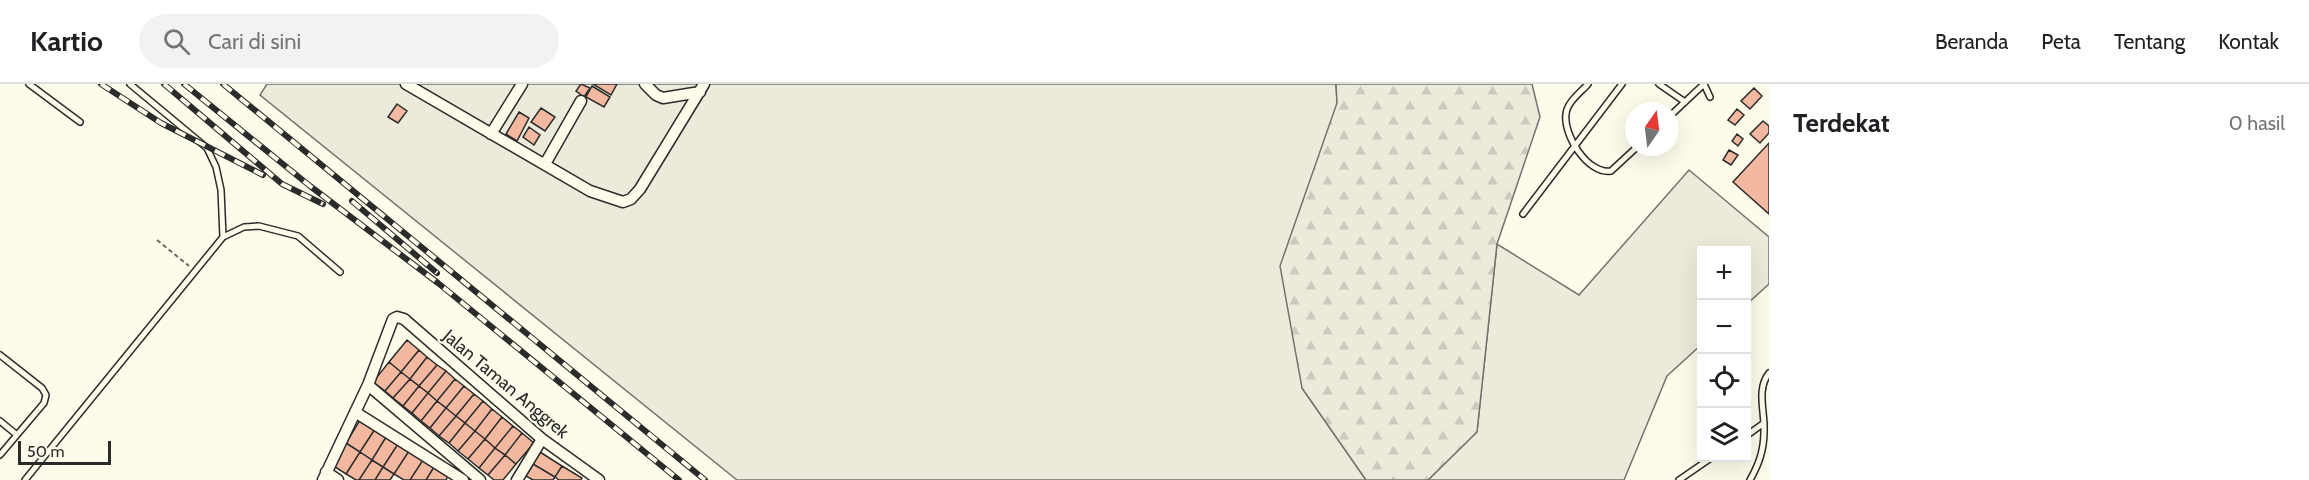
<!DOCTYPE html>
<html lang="id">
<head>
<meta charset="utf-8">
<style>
  body { margin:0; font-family:Cabin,sans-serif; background:#f2f2f2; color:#202124 }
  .controls { position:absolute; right:18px; bottom:18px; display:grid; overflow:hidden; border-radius:0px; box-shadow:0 6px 24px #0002 }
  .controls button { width:54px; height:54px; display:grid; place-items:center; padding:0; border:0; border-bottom:2px solid #e0e0e0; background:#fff; color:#202124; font:30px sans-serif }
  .compass { position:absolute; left:1625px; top:18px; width:54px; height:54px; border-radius:50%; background:#fff; box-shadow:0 6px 24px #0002; rotate:14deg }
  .scale { position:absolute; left:18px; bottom:15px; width:93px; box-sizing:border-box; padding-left:6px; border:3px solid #2b2b2b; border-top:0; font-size:16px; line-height:21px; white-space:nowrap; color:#2b2b2b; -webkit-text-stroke:4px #fdfbea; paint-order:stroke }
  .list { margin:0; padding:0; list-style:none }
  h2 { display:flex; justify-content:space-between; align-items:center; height:78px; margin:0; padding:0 24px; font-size:26px }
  h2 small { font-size:20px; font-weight:400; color:#757577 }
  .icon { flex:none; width:33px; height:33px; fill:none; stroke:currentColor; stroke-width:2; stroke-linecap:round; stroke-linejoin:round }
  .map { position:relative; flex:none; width:1769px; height:396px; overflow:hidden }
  header { display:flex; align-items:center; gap:36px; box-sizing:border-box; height:84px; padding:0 30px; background:#fff; border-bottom:2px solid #e0e0e0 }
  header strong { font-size:28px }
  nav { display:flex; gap:33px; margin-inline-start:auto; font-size:21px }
  .search { width:420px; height:54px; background:#f2f2f2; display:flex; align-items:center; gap:15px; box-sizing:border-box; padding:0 21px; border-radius:33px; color:#757577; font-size:22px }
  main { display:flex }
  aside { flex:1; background:#fff }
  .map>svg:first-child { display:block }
  .green { fill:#ecebdb; stroke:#74746e; stroke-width:1.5 }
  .forest { fill:url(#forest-firs); stroke:#74746e; stroke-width:1.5 }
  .building { fill:#f2b8a0; stroke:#2b2b2b; stroke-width:1.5 }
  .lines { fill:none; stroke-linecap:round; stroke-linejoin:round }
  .service-casing { stroke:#2b2b2b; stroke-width:8 }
  .minor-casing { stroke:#2b2b2b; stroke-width:13 }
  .path { stroke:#6a6964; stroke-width:2; stroke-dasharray:4.5 3; stroke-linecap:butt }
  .service { stroke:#fdfbea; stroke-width:5 }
  .minor { stroke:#fdfbea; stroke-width:10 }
  .rail-casing { stroke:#2b2b2b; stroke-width:6 }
  .rail { stroke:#fdfbea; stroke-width:4; stroke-dasharray:11; stroke-linecap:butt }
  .labels { text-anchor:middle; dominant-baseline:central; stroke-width:4.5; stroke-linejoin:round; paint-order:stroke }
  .street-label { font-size:18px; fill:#2b2b2b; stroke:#fdfbea }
</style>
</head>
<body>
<header>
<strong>Kartio</strong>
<div class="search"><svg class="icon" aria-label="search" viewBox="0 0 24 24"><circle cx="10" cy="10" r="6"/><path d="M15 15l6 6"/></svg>Cari di sini</div>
<nav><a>Beranda</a><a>Peta</a><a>Tentang</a><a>Kontak</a></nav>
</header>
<main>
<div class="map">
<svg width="1769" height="396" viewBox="0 0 1769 396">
  <defs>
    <pattern id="forest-firs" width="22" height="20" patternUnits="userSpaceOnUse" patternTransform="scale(1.5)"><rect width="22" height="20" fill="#ecebdb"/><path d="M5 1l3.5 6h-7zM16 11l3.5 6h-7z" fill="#cbcabc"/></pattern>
  </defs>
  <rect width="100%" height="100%" fill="#fdfbea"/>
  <path class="green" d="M267,0h1069l1,19 -35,285 64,92h-629l-477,-385z
    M1689,86l80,67v47l-22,20 -1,-54h-44l-1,95 -34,31 -43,104h-196l49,-48 20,-188 82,51z"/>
  <path class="forest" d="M1336,0h196l8,33 -43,127 -20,188 -49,48h-62l-64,-92 -22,-122 57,-163z"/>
  <path class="building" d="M581,0l9,4 -6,9 -8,-6z
    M593,0h24l-6,11z
    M592,2l18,11 -6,10 -18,-10z
    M1754,4l8,8 -12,13 -9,-8z
    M397,20l10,7 -9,12 -10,-6z
    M541,24l14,9 -10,14 -14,-9z
    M1737,25l7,6 -9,10 -7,-5z
    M519,28l10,6 -12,23 -11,-7z
    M1763,37l6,5v7l-9,10 -10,-9z
    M529,43l11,8 -6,10 -11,-8z
    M1737,50l6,5 -5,7 -6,-5z
    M1769,59v71l-36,-32z
    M1729,66l9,5 -7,10 -8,-5z
    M407,256l12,10 -18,22 -12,-10z
    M419,266l8,7 -17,22 -9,-7z
    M427,273l10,8 -18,21 -9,-7z
    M389,278l12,10 -16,19 -12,-9z
    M437,281l9,6 -18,22 -9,-7z
    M446,287l9,8 -18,22 -9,-8z
    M401,288l9,7 -17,19 -8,-7z
    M410,295l9,7 -16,20 -10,-8z
    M455,295l9,7 -18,22 -9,-7z
    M419,302l9,7 -16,20 -9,-7z
    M464,302l10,8 -18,22 -10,-8z
    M428,309l9,8 -16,20 -9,-8z
    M474,310l9,7 -18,22 -9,-7z
    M437,317l9,7 -16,20 -9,-7z
    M483,317l9,8 -17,22 -10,-8z
    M446,324l10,8 -17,20 -9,-8z
    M492,325l10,8 -17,22 -10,-8z
    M456,332l9,7 -16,20 -10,-7z
    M502,333l11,9 -18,22 -10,-9z
    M360,336l15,9 -15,23 -14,-9z
    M465,339l10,8 -17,20 -9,-8z
    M513,342l9,7 -17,22 -10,-7z
    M375,345l11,8 -14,23 -12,-8z
    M475,347l10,8 -17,20 -10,-8z
    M522,349l12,10 -18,21 -11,-9z
    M386,353l12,7 -15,23 -11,-7z
    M485,355l10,9 -16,20 -11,-9z
    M346,359l14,9 -14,22 -14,-9z
    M398,360l11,7 -15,23 -11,-7z
    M495,364l10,7 -17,20 -9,-7z
    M409,367l14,9 -13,20h-6l-10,-6z
    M360,368l12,8 -13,20h-3l-10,-6z
    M540,368l22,14 -7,11 -22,-13z
    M505,371l11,9 -13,16h-9l-6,-5z
    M372,376l11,7 -8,13h-16z
    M423,376l11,7 -8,13h-16z
    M533,380l22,13 -2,3h-20l-7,-4z
    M562,382l20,12 -1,2h-22l-4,-3z
    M383,383l11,7 -4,6h-15z
    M434,383l14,9 -2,4h-20z"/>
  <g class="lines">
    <g class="service-casing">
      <path id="service" d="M29,0l51,38
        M130,0l77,64 9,19 5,23 2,47
        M1588,0c-7,8 -21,18 -22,30 -3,21 22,61 45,57l26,-24
        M1659,0l26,18
        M1704,0l6,13
        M1670,32l34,-32
        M1523,130l99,-130
        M0,271l42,33 4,7 -2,8 -44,52
        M0,337l17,14
        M1746,352l18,-13
        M25,396l198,-243 21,-10 15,-1 39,10 42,36
        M1679,396l32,-22
        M1750,396c9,-16 14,-30 14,-49 1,-20 -8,-41 5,-58"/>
    </g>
    <g class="minor-casing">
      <path id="minor" d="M406,0l184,107 33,11 8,-3 9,-10 64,-105
        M645,0l11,11 7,3 37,-6
        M491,50l31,-50
        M545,80l36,-63
        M368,301l112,95
        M355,328l108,68
        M326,388l12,8
        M323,396l45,-95 25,-66 4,-2 7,2 138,120 57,41
        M517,396l25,-41"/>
    </g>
    <path class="path" d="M157,156l32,26"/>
    <use href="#service" class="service"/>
    <use href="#minor" class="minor"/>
    <g class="rail-casing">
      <path id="rail" d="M101,0l60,39 102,52
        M164,0l118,100 41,20
        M184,0l126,102 128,97 241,197
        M223,0l482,396
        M352,117l85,72"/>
    </g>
    <use href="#rail" class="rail"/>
  </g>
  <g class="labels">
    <g class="street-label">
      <text transform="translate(506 300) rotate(40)">Jalan Taman Anggrek</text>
    </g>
  </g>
</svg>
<div class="controls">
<button>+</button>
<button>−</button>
<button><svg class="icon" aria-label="locate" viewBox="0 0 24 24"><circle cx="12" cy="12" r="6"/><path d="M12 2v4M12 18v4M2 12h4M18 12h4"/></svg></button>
<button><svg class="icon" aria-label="layers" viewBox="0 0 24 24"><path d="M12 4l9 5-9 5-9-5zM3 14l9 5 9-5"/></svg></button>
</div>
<svg class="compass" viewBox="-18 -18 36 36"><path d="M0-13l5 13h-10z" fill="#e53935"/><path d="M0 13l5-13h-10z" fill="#757577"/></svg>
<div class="scale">50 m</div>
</div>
<aside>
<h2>Terdekat<small>0 hasil</small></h2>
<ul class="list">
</ul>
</aside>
</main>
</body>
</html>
